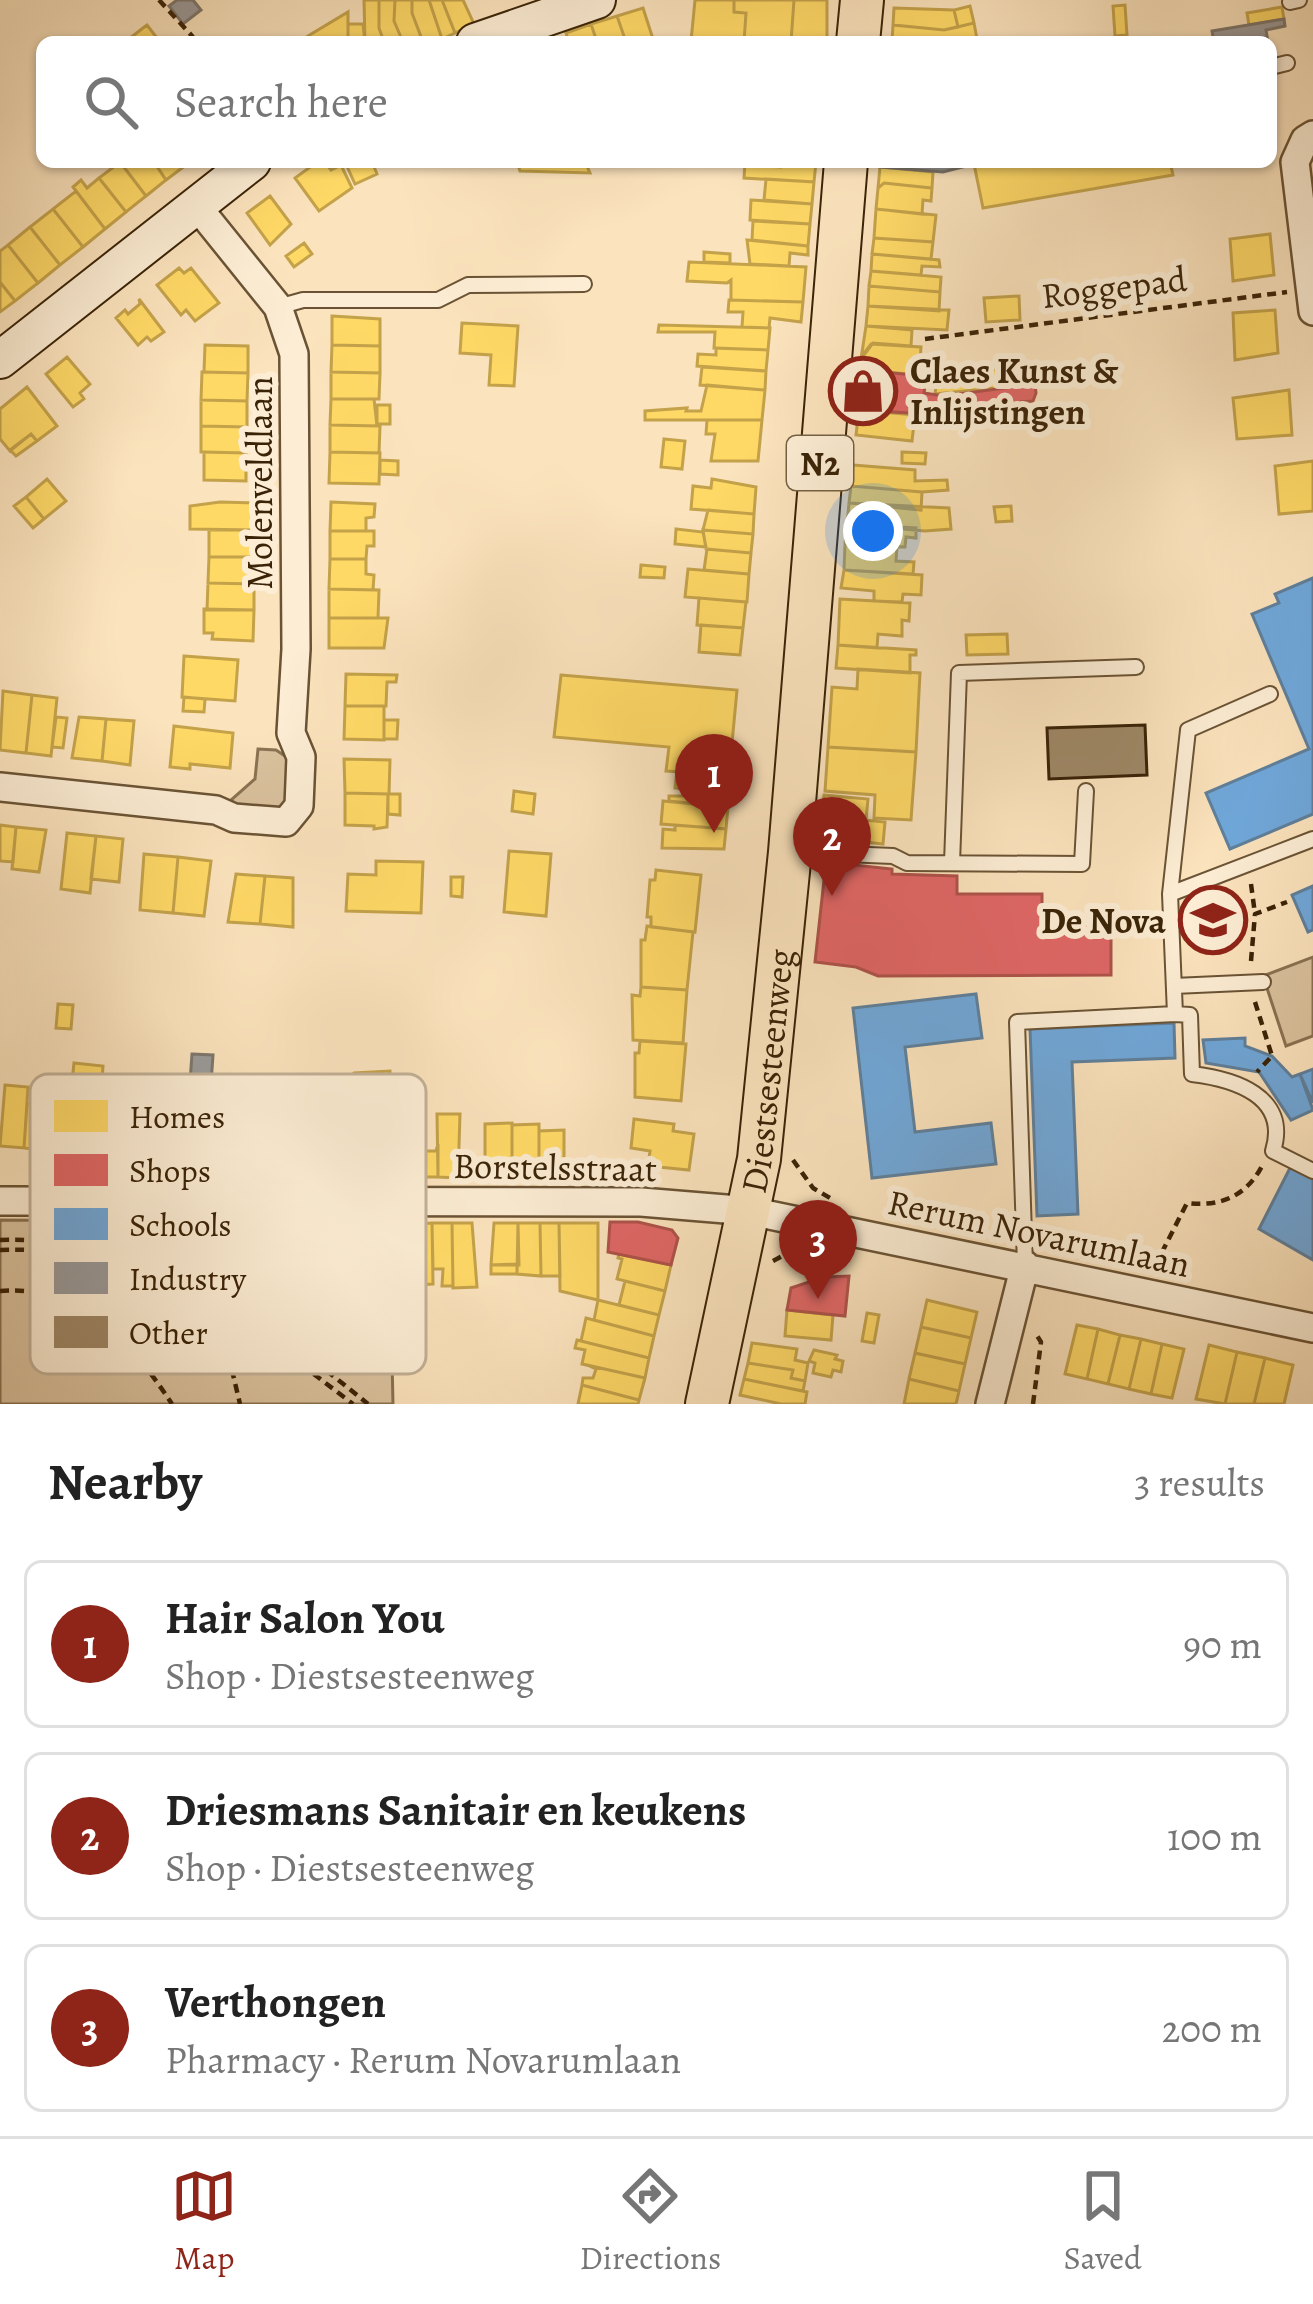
<!DOCTYPE html>
<html lang="en">
<head>
<meta charset="utf-8">
<style>
  body { margin:0; font-family:Alegreya,serif; background:#f2f2f2; color:#222 }
  .you { position:absolute; left:873px; top:531px; width:42px; height:42px; margin:-30px; border:9px solid #fff; border-radius:50%; background:#1a73e8; box-shadow:0 0 0 18px #1a73e833 }
  .badge { display:grid; place-items:center; width:78px; height:78px; border-radius:50%; background:#8f2418; color:#fff; font-size:39px; font-weight:700 }
  .pin { position:absolute; translate:-50% -99px; filter:drop-shadow(0 3px 6px #0008) }
  .pin::after { content:''; position:absolute; top:63px; width:42px; height:36px; background:inherit; clip-path:polygon(0 0,100% 0,50% 100%) }
  .list { margin:0; padding:0; list-style:none }
  h2 { display:flex; justify-content:space-between; align-items:center; height:156px; margin:0; padding:0 48px; font-size:51px }
  h2 small { font-size:39px; font-weight:400; color:#767676 }
  .list li { display:grid; grid-template-columns:78px 1fr auto; gap:36px; align-items:center; box-sizing:border-box; height:168px; margin:0 24px 24px; padding:0 24px; border:3px solid #e0e0e0; border-radius:18px }
  .list b { display:block; font-size:45px; white-space:nowrap }
  .list p { margin:0; font-size:39px; white-space:nowrap; color:#767676 }
  .list em { font-size:39px; font-style:normal; color:#767676 }
  .icon { flex:none; width:66px; height:66px; fill:none; stroke:currentColor; stroke-width:2; stroke-linecap:round; stroke-linejoin:round }
  .map { position:relative; flex:none; width:1313px; height:1404px; overflow:hidden }
  .search { position:absolute; background:#fff; box-shadow:0 3px 9px #0004; left:36px; right:36px; top:36px; height:132px; display:flex; align-items:center; gap:30px; box-sizing:border-box; padding:0 42px; border-radius:18px; color:#767676; font-size:45px }
  .sheet { height:732px; background:#fff }
  nav { display:flex; justify-content:space-around; align-items:center; box-sizing:border-box; height:168px; border-top:3px solid #e0e0e0; background:#fff; font-size:33px; color:#767676 }
  nav a { display:grid; justify-items:center; gap:6px }
  nav .on { color:#8f2418 }
  .map>svg:first-child { display:block }
  .green { fill:#dac29e; stroke:#8a7252; stroke-width:3 }
  .homes { fill:#ffd966; stroke:#c4a24a; stroke-width:3 }
  .shops { fill:#e06666; stroke:#ae524a; stroke-width:3 }
  .schools { fill:#6fa8dc; stroke:#5f809c; stroke-width:3 }
  .industry { fill:#999; stroke:#7c766d; stroke-width:3 }
  .building { fill:#9e8766; stroke:#3a2307; stroke-width:3 }
  .lines { fill:none; stroke-linecap:round; stroke-linejoin:round }
  .lane-casing { stroke:#6a5334; stroke-width:18 }
  .street-casing { stroke:#6a5334; stroke-width:32 }
  .secondary-casing { stroke:#3a2307; stroke-width:40 }
  .primary-casing { stroke:#3a2307; stroke-width:46 }
  .path { stroke:#3a2307; stroke-width:4.5; stroke-dasharray:9 6; stroke-linecap:butt }
  .lane { stroke:#fcedd4; stroke-width:14 }
  .street { stroke:#fcedd4; stroke-width:27 }
  .secondary { stroke:#fcedd4; stroke-width:36 }
  .primary { stroke:#fbe3bd; stroke-width:42 }
  .labels { text-anchor:middle; dominant-baseline:central; stroke-width:12; stroke-linejoin:round; paint-order:stroke }
  .shield { fill:#fcedd4; stroke:#746044; stroke-width:3 }
  .shield-label { font-size:33px; font-weight:bold; fill:#3a2307 }
  .street-label { font-size:36px; fill:#3a2307; stroke:#fcedd4 }
  .poi-label { font-size:36px; font-weight:bold; fill:#3a2307; stroke:#fcedd4; text-anchor:start }
  .key { fill:#fcedd4; stroke:#c2b096; stroke-width:3 }
  .key-label { font-size:33px; fill:#3a2307 }
</style>
</head>
<body>
<div class="map">
<svg width="1313" height="1404" viewBox="0 0 1313 1404">
  <rect width="100%" height="100%" fill="#fbe3bd"/>
  <filter id="stains"><feTurbulence type="fractalNoise" baseFrequency=".00167" numOctaves="4"/><feColorMatrix values="0 0 0 0 .2 0 0 0 0 .09 0 0 0 0 .02 0 0 0 .5 -.17"/></filter>
  <radialGradient id="worn" r=".72"><stop offset=".6" stop-color="#630" stop-opacity="0"/><stop offset="1" stop-color="#630" stop-opacity=".3"/></radialGradient>
  <path class="green" d="M258,749l18,1 15,10 -4,40 -10,9 -40,-3 -6,-6 24,-21z
    M1313,957v79l-27,10 -23,-70z
    M0,1220l389,3 4,181h-393z"/>
  <path class="homes" d="M364,0h15v28l5,14h-19z
    M379,0h16l-1,21 9,21h-19l-5,-14z
    M395,0h17v13l11,29h-20l-9,-21z
    M412,0h17l13,39 -19,3 -11,-29z
    M429,0h13l13,33 -13,6z
    M442,0h21l11,24 -19,9z
    M695,0h39v12l12,1 -2,29 -53,-1z
    M734,0h60l-3,42h-47l2,-29 -12,-1z
    M794,0h33v42h-36z
    M1125,5l2,30 -12,1 -2,-30z
    M970,6l4,17 -16,4 -4,-17z
    M1282,7l2,12 -35,6 -2,-12z
    M643,8l11,34h-28l-9,-26z
    M894,8l60,2 4,17 -14,3 -51,-5z
    M348,12v30h-36l-4,-6z
    M617,16l9,26h-29l-6,-18z
    M974,23l3,16 -85,2 1,-16 51,5z
    M348,24h15l2,18h-17z
    M591,24l6,18h-28l-3,-9z
    M147,25l13,17h-35l18,-14z
    M120,162l26,34 -20,16 -27,-34z
    M120,162h34l12,18 -20,16z
    M154,162h36l-24,18z
    M317,162h8l6,8 10,-5 11,23 -33,23 -24,-33z
    M372,162l5,12 -22,10 -10,-22z
    M517,162h68l5,11 -70,-2z
    M745,162h22l-1,4 15,1 1,-5h34l-2,20 -70,-4z
    M982,162h188l3,13 -190,33 -9,-44z
    M880,167l53,5 -1,16 -48,-5 -6,5z
    M99,178l27,34 -21,17 -32,-42 8,-7 6,8z
    M766,179l48,3 -2,22 -48,-4z
    M884,183l48,5 -1,13 -8,-1 -1,14 -46,-5 2,-21z
    M76,191l29,38 -22,18 -30,-38z
    M270,196l21,28 -21,21 -23,-32z
    M751,200l61,4 -2,20 -60,-4z
    M53,209l30,38 -23,18 -30,-38z
    M876,209l60,6 -3,27 -59,-4z
    M753,221l57,3 -2,22 -56,-6z
    M30,227l30,38 -22,18 -30,-38z
    M1270,234l4,41 -41,6 -3,-42z
    M874,238l59,4 -2,17 -59,-5z
    M747,240l61,6v9l-18,-2 -1,13 -39,-2z
    M304,243l8,11 -18,13 -8,-11z
    M8,245l30,38 -23,18 -15,-19v-31z
    M704,252l26,2v9l-26,-1z
    M872,254l67,6 1,7 -18,-1 -1,9 -50,-4z
    M689,262l117,5 -3,35 -72,-2v-20l-4,3 -40,-2z
    M179,268l5,5 7,-5 28,35 -24,18 -9,-11 -5,5 -24,-30z
    M871,271l70,6 -1,15 -71,-6z
    M0,282l15,19 -15,11z
    M869,286l71,6 -1,19 -71,-5z
    M1019,296l1,24 -34,2 -2,-24z
    M139,299l25,33 -13,9 -4,-4 -9,8 -22,-27 9,-8 3,4 12,-10z
    M729,300l74,2 -2,20 -31,-4 -1,10 -27,-1 1,-15h-15z
    M868,306l81,4 -2,20 -81,-4z
    M1275,310l3,43 -43,7 -2,-47z
    M332,316l48,3v27l-48,-1z
    M462,323l56,3 -4,60 -25,-1 2,-30 -31,-2z
    M659,325l111,3 -2,22 -54,-2 1,-16h-57z
    M866,326l46,4 -1,16 -38,-3 -12,16z
    M871,344l50,3 -2,28 -57,-5 2,-17z
    M205,345l43,1v27l-44,-1z
    M332,345l48,1v27l-49,-1z
    M716,348l52,2 -2,21 -69,-5 1,-12 18,1z
    M67,357l23,27 -10,9 4,6 -11,8 -27,-33z
    M1035,365l1,9h-5l4,10 -100,10 2,-18z
    M702,367l64,4 -1,19 -65,-5z
    M202,372l46,1 -1,28 -46,-1z
    M331,372l49,1 -1,26h-48z
    M707,385l58,5 -3,30h-117v-9l42,-3 -1,3h15z
    M27,387l30,39 -20,15 -6,-7 -21,17 -10,-12v-30z
    M1289,390l3,45 -55,4 -4,-41z
    M331,399h43l3,27 -47,-1z
    M201,400l46,1v26l-46,-1z
    M377,405h13v19h-13z
    M859,410l56,5 -3,26 -56,-6z
    M707,420h55l-4,41h-47l4,-27h-9z
    M330,425l50,1 -1,27 -49,-1z
    M201,426l46,1 -1,26 -45,-1z
    M31,434l6,7 -21,15 -6,-6z
    M664,439l21,2 -3,28 -21,-2z
    M204,452l42,1v28l-42,-1z
    M330,452l50,1 -1,31 -50,-1z
    M902,452l24,1 -1,11 -23,-1z
    M380,460l18,1v14l-18,-1z
    M1313,461v50l-34,3 -4,-48z
    M853,465l62,5v11l32,-1 1,10 -26,2 -71,-6z
    M47,479l19,22 -22,18 -18,-22z
    M712,479l44,8 -2,27 -63,-5 2,-23 18,2z
    M851,486l71,6 -1,18 -72,-7z
    M26,497l18,22 -11,9 -19,-22z
    M220,502l36,1v27l-66,-1v-23z
    M331,502l44,2 -1,13 -8,1v13h-36z
    M849,503l100,5 2,21 -26,2 -78,-7z
    M1011,506l1,15 -16,1 -2,-15z
    M708,510l46,4 -1,20 -50,-4z
    M847,524l69,4v10l-10,-1 -1,10 -60,-3z
    M676,529l27,3 3,15 -31,-3z
    M209,530h47l-1,27h-46z
    M703,530l50,4 -2,19 -45,-4z
    M330,531h44v15h-7l-1,13h-36z
    M845,544l52,3 -1,14 18,1 -1,12 -69,-4z
    M707,549l44,4 -2,21 -45,-4z
    M209,557h46l-1,27 -46,-1z
    M330,559h36v15l8,1 -1,15 -44,-1z
    M641,565l24,2 -1,11 -24,-1z
    M688,569l61,5 -2,28 -62,-5z
    M844,570l78,5 -1,20 -18,-1 -1,8 -28,-1v-10l-33,-3z
    M208,583l46,1v26h-47z
    M329,589l50,1 -1,28h-49z
    M699,598l47,4 -3,26 -46,-3z
    M840,599l70,4 -1,18 -7,-1v16l-24,-2 -1,14 -39,-3z
    M204,609l50,1 -1,31 -41,-2 1,-6h-9z
    M329,618h59l-4,30h-55z
    M701,625l42,3 -3,27 -41,-3z
    M1007,634l1,20 -41,1 -1,-20z
    M838,645l78,5v5h-6v18l-74,-5z
    M184,656l54,4 -3,41 -53,-4z
    M858,669l62,4 -4,79 -88,-5 4,-60 25,2z
    M346,674l51,1 -1,7h-9l-1,24h-41z
    M561,675l176,15 -8,85 -63,-4 3,-24 -115,-10z
    M3,691l29,4 -6,58 -26,-3z
    M32,695l25,3 -6,58 -25,-3z
    M184,697l21,2 -1,13 -21,-1z
    M345,706h39v34l-40,-1z
    M56,717l11,1 -4,30 -11,-1z
    M79,717l27,2 -4,42 -30,-3z
    M106,719l28,2 -4,44 -28,-4z
    M384,720h14l-1,19h-13z
    M174,726l59,7 -3,35 -40,-4v5l-20,-2z
    M828,747l88,5 -5,68 -37,-2 1,-23 -50,-4z
    M344,759l46,1 -1,34 -44,-1z
    M677,771l54,4 -3,32 -59,-6v-5h14v-7l-8,-1z
    M514,791l21,3 -2,20 -21,-3z
    M345,793l43,1 -1,33 -13,2v-3l-29,-1z
    M388,794h12v21l-12,-1z
    M824,795l44,4 -2,21 -45,-4z
    M663,801l65,6 -2,22 -65,-5z
    M821,816l64,6 -2,22 -64,-7z
    M0,825l16,2 -3,35 -13,-1z
    M675,825l51,4 -2,20 -62,-1 1,-19 12,1z
    M16,827l30,3 -7,42 -27,-3z
    M67,833l29,3 -6,57 -29,-4z
    M96,836l27,3 -4,43 -28,-3z
    M509,851l42,3 -5,62 -42,-4z
    M144,854l34,3 -5,56 -33,-3z
    M178,857l33,4 -7,55 -31,-3z
    M376,861l47,1 -2,51 -75,-2 2,-37 28,1z
    M656,870l45,5 -6,57 -44,-5v-10h-4l3,-37h5z
    M236,874l29,2 -5,48 -32,-2z
    M265,876l28,2v49l-33,-3z
    M451,877h12l-1,20 -11,-1z
    M647,926l46,6 -6,58 -46,-3v-47h4z
    M641,987l46,3 -4,53 -50,-3 -1,-45 8,1z
    M58,1004l15,1 -2,24 -15,-1z
    M640,1041l46,3 -5,57 -46,-4v-44h4z
    M74,1063l29,3 -1,14 6,1 -4,42 -22,4 -3,-7 -11,-1z
    M390,1071v52l-39,-1 -2,-43 5,-6z
    M5,1085l23,2 -4,61 -24,-2z
    M27,1104l23,3 -2,44 -24,-3z
    M437,1114h23l-2,64 -20,-1z
    M634,1119l40,5 -1,7 21,3 -5,36 -41,-4 2,-15 -19,-3z
    M512,1123v54h-27v-53z
    M539,1124v53h-27v-52z
    M564,1130v47h-25v-46z
    M438,1144v33h-14v-26h12z
    M432,1223l1,61 -19,1 -1,-61z
    M432,1223h20l1,63h-11l1,-17h-10z
    M452,1223h20l5,64 -24,1z
    M494,1223h24l1,42h-28z
    M518,1223h22l1,53 -24,-2z
    M540,1223h19l1,53h-19z
    M559,1223h39v77l-38,-9z
    M619,1254l52,11 -6,26 -48,-12 5,-20 -4,-1z
    M517,1264v10h-26v-9z
    M625,1281l40,10 -6,24 -40,-10z
    M598,1300l61,15 -5,21 -60,-16z
    M927,1300l50,12 -6,26 -50,-11z
    M787,1310l46,5 -2,25 -46,-4z
    M867,1313l12,2 -5,28 -12,-2z
    M586,1318l68,18 -5,22 -68,-17z
    M1077,1325l21,4 -11,50 -22,-5z
    M921,1327l50,11 -6,26 -50,-11z
    M1098,1329l22,6 -12,49 -21,-5z
    M1120,1335l21,4 -12,50 -21,-5z
    M1141,1339l21,5 -11,50 -22,-5z
    M577,1340l72,18 -4,20 -63,-14 3,-14 -10,-2z
    M752,1343l45,6 -2,11 13,3 -3,18 -14,-3 2,-8 -45,-7z
    M1162,1344l22,5 -12,49 -21,-4z
    M1209,1345l28,7 -12,52 -29,-5z
    M814,1350l23,5 -2,4 8,2 -2,11 -8,-2 -2,7 -18,-4 2,-10 -6,-2z
    M1237,1352l28,6 -11,46h-29z
    M915,1353l50,11 -6,27 -50,-12z
    M1265,1358l28,7 -9,39h-30z
    M748,1363l45,7 -2,8 14,3 -2,10 -59,-12z
    M587,1365l58,13 -6,22 -57,-15 1,-7h10l3,-9z
    M744,1379l63,13 -2,12h-24l-41,-9z
    M909,1379l50,12 -3,13h-52z
    M582,1385l57,15 -1,4h-60z"/>
  <path class="shops" d="M862,370l52,5v9l11,2 -1,7 20,3 91,-12 1,9 -3,8 -12,1v4l-76,9 -87,-5z
    M826,862l66,7v5l65,2v18h85v33h69v48l-233,1 -22,-9 -41,-5z
    M610,1222h28l34,8 6,8 -7,27 -63,-13z
    M849,1276l-4,40 -58,-6 4,-22 33,-11z"/>
  <path class="schools" d="M1313,578v236l-83,35 -24,-56 103,-44 -57,-135 27,-11 -4,-9z
    M1313,886v44l-5,2 -16,-37z
    M976,994l6,44 -77,9 10,85 76,-9 5,41 -124,14 -19,-170z
    M1174,1023l1,35 -103,4 6,152 -41,2 -7,-187z
    M1245,1038v8l27,10 20,21 8,-3 13,36 -22,10 -32,-48 -53,-9 -3,-23z
    M1313,1069v34l-13,-29z
    M1291,1166l22,11v83l-54,-31z"/>
  <path class="industry" d="M177,0h16l8,10 -18,14 -14,-18z
    M1284,19l1,7 -19,4 2,12h-54l-2,-11z
    M881,162h101l-39,10 -63,-5z
    M192,1054l21,1 -2,29 -21,-2z"/>
  <path class="building" d="M1145,725l2,50 -98,4 -2,-51z"/>
  <g class="lines">
    <g class="lane-casing">
      <path id="lane" d="M1290,2l9,-2
        M1271,67l16,-4
        M278,307l25,-7h135l30,-15 116,-1
        M796,852l97,4 14,7 175,1 4,-73
        M952,863l7,-190 177,-6
        M1170,894l143,-55
        M1174,986l89,-4
        M1175,1014l15,1 2,59c42,5 98,22 81,77l40,20
        M1025,1265l-8,-243 158,-8 -5,-120 18,-164 82,-36"/>
    </g>
    <g class="street-casing">
      <path id="street" d="M1313,135l-8,5 -10,22 18,149
        M0,787l216,23 18,8 52,4 13,-16 2,-49 -10,-24 5,-84 -2,-295 -16,-47 -83,-103
        M0,1201l641,1 109,9 563,117
        M990,1404l35,-139"/>
    </g>
    <g class="secondary-casing">
      <path id="secondary" d="M475,42l122,-42
        M0,360l252,-198"/>
    </g>
    <g class="primary-casing">
      <g id="primary">
        <path d="M858,42l4,-42"/>
        <path id="s1" d="M707,1404l52,-245 31,-307 56,-690"/>
      </g>
    </g>
    <path class="path" d="M159,0l34,37
      M925,339l362,-47
      M1251,884l4,30
      M1251,961l4,-47 32,-12
      M1255,1002l17,54 -15,16
      M793,1160l20,28 17,10
      M0,1240c154,-4 254,71 368,164
      M0,1250c146,-6 242,69 353,154
      M773,1261l22,-12
      M1155,1266l32,-63c32,4 59,-6 75,-37
      M0,1291c77,-7 133,53 172,113
      M218,1311l22,93
      M1033,1404l8,-62 -5,-8"/>
    <use href="#lane" class="lane"/>
    <use href="#street" class="street"/>
    <use href="#secondary" class="secondary"/>
    <use href="#primary" class="primary"/>
  </g>
  <defs>
    <g id="shop-ring" transform="scale(3.45)"><circle r="9.5" fill="#fcedd4" stroke="#8f2418" stroke-width="1.5"/><path d="M-5-2.5h2.3a2.7 3.5 0 0 1 5.4 0H5L5.5 6h-11ZM-1.5-2.5h3a1.5 2.3 0 0 0-3 0Z" fill="#8f2418"/></g>
    <g id="school-ring" transform="scale(3.45)"><circle r="9.5" fill="#fcedd4" stroke="#8f2418" stroke-width="1.5"/><path d="M0-5L7-2L0 1L-7-2ZM-4 1L0 2.5L4 1V4Q0 6-4 4Z" fill="#8f2418"/></g>
  </defs>
  <g fill-rule="evenodd">
    <use href="#shop-ring" x="863" y="391"/>
    <use href="#school-ring" x="1213" y="920"/>
  </g>
  <g class="labels">
    <rect class="shield" x="787" y="436" width="66" height="54" rx="9"/>
    <g class="shield-label">
      <text x="820" y="463">N2</text>
    </g>
    <g class="street-label">
      <text transform="translate(1114 287) rotate(-7)">Roggepad</text>
      <text transform="translate(259 483) rotate(-90)">Molenveldlaan</text>
      <text stroke="none"><textPath href="#s1" startOffset="339">Diestsesteenweg</textPath></text>
      <text transform="translate(555 1167) rotate(1)">Borstelsstraat</text>
      <text transform="translate(1039 1233) rotate(12)">Rerum Novarumlaan</text>
    </g>
    <g class="poi-label">
      <text x="910" y="370">Claes Kunst &amp;<tspan x="910" dy="41">Inlijstingen</tspan></text>
      <text x="1166" y="920" text-anchor="end">De Nova</text>
    </g>
  </g>
  <rect x="30" y="1074" width="396" height="300" rx="18" class="key"/>
  <rect x="54" y="1100" width="54" height="32" fill="#ffd966"/>
  <rect x="54" y="1154" width="54" height="32" fill="#e06666"/>
  <rect x="54" y="1208" width="54" height="32" fill="#6fa8dc"/>
  <rect x="54" y="1262" width="54" height="32" fill="#999"/>
  <rect x="54" y="1316" width="54" height="32" fill="#9e8766"/>
  <g class="key-label">
    <text x="129" y="1128">Homes</text>
    <text x="129" y="1182">Shops</text>
    <text x="129" y="1236">Schools</text>
    <text x="129" y="1290">Industry</text>
    <text x="129" y="1344">Other</text>
  </g>
  <rect width="100%" height="100%" filter="url(#stains)"/>
  <rect width="100%" height="100%" fill="url(#worn)"/>
</svg>
<div class="you"></div>
<div class="pin badge" style="left:714px;top:833px">1</div>
<div class="pin badge" style="left:832px;top:896px">2</div>
<div class="pin badge" style="left:818px;top:1299px">3</div>
<div class="search"><svg class="icon" aria-label="search" viewBox="0 0 24 24"><circle cx="10" cy="10" r="6"/><path d="M15 15l6 6"/></svg>Search here</div>
</div>
<section class="sheet">
<h2>Nearby<small>3 results</small></h2>
<ul class="list">
<li><span class="badge">1</span><div><b>Hair Salon You</b><p>Shop · Diestsesteenweg</p></div><em>90 m</em></li>
<li><span class="badge">2</span><div><b>Driesmans Sanitair en keukens</b><p>Shop · Diestsesteenweg</p></div><em>100 m</em></li>
<li><span class="badge">3</span><div><b>Verthongen</b><p>Pharmacy · Rerum Novarumlaan</p></div><em>200 m</em></li>
</ul>
</section>
<nav>
<a class="on"><svg class="icon" aria-label="map" viewBox="0 0 24 24"><path d="M3 6l6-2 6 2 6-2v14l-6 2-6-2-6 2zM9 4v14M15 6v14"/></svg>Map</a>
<a><svg class="icon" aria-label="directions" viewBox="0 0 24 24"><path d="M12 3l9 9-9 9-9-9zM9 14v-3h6M13 9l2 2-2 2"/></svg>Directions</a>
<a><svg class="icon" aria-label="saved" viewBox="0 0 24 24"><path d="M7 4h10v16l-5-4-5 4z"/></svg>Saved</a>
</nav>
</body>
</html>
